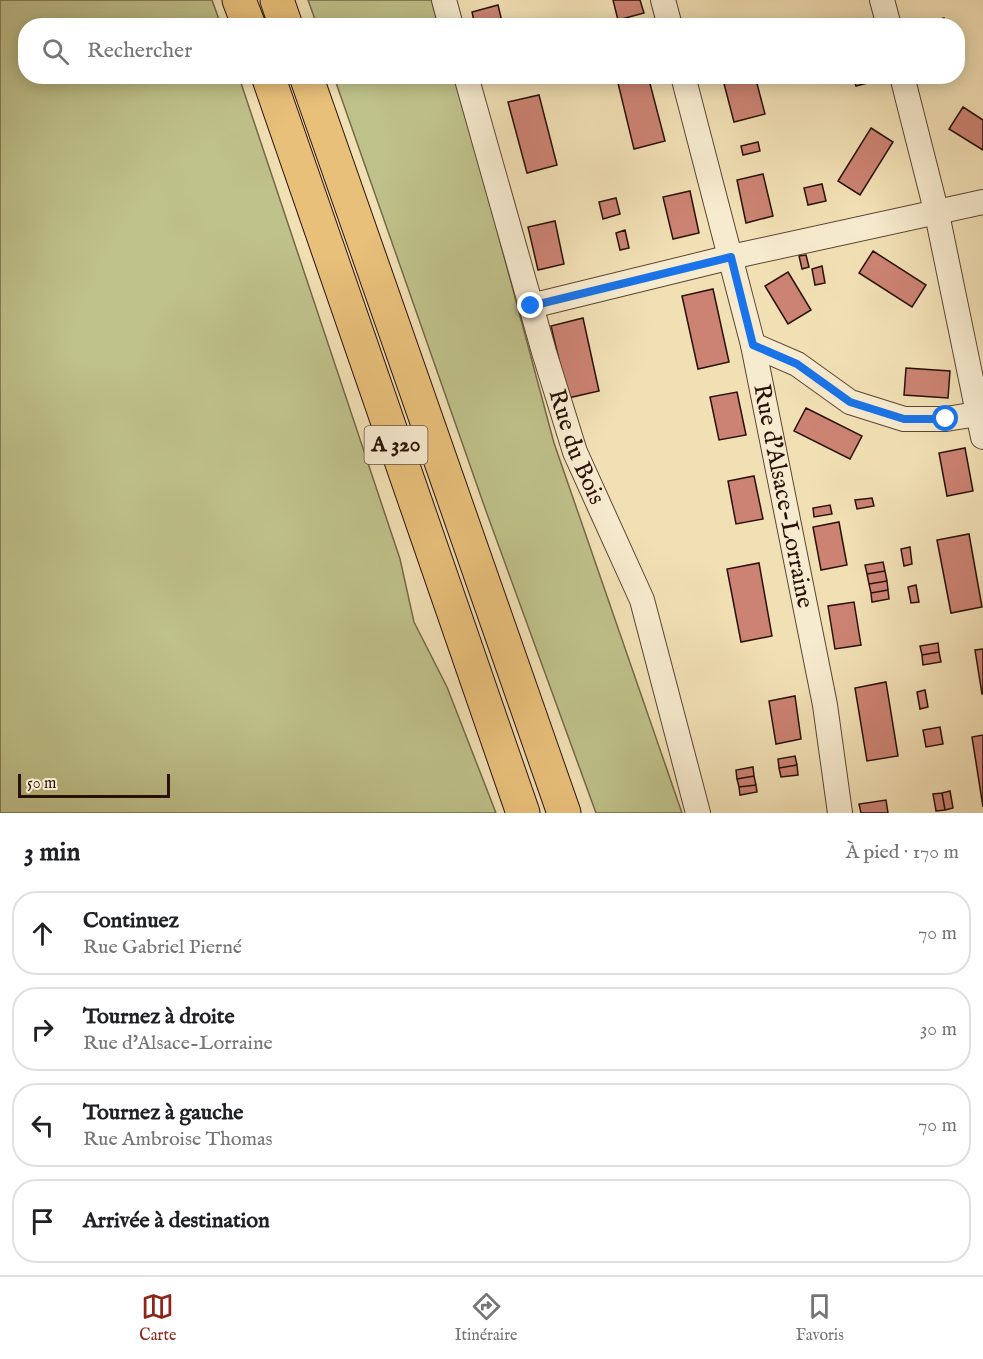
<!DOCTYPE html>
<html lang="fr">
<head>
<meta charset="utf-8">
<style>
  body { margin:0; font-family:"IM FELL English",serif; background:#f2f2f2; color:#202124 }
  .scale { position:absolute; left:18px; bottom:15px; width:152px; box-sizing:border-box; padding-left:6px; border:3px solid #291108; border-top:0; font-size:16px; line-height:21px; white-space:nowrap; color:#291108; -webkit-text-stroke:4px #f7ebcf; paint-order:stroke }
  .stop { position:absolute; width:18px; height:18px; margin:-14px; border:4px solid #1a73e8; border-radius:50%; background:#fff }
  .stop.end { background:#1a73e8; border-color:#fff; box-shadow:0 2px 6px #0008 }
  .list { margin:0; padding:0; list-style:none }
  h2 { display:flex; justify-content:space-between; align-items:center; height:78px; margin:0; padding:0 24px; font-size:26px }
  h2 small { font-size:20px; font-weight:400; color:#757577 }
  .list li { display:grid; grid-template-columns:39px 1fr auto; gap:18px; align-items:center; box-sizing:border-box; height:84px; margin:0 12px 12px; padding:0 12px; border:2px solid #e0e0e0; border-radius:24px }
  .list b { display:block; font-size:22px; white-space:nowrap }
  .list p { margin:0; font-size:20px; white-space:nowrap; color:#757577 }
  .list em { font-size:20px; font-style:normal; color:#757577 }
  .icon { flex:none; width:33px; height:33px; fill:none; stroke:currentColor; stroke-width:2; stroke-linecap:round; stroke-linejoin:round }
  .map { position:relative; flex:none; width:983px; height:813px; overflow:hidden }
  .search { position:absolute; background:#fff; box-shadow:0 3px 15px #0003; left:18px; right:18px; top:18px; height:66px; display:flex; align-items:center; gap:15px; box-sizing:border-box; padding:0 21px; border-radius:24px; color:#757577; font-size:22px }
  .sheet { height:462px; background:#fff }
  nav { display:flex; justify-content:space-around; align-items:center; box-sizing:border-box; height:84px; border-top:2px solid #e0e0e0; background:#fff; font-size:16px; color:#757577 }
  nav a { display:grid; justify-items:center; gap:3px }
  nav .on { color:#8f2418 }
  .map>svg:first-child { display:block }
  .green { fill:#bfc18a; stroke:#746949; stroke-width:1.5 }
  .building { fill:#cc8373; stroke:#291108; stroke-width:1.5 }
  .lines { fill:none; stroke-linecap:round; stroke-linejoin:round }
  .minor-casing { stroke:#5b4533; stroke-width:26 }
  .highway-casing { stroke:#291108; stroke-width:35 }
  .minor { stroke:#f7ebcf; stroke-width:24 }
  .highway { stroke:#e9c07a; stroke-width:33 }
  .route { stroke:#1a73e8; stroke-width:8 }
  .labels { text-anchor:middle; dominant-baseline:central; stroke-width:4.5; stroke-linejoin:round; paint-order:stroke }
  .shield { fill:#f7ebcf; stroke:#675244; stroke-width:1.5 }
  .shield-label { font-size:22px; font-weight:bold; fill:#291108 }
  .street-label { font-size:24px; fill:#291108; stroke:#f7ebcf }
</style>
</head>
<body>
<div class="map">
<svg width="983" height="813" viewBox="0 0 983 813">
  <rect width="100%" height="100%" fill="#f2e0b5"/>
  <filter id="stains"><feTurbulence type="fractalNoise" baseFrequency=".00333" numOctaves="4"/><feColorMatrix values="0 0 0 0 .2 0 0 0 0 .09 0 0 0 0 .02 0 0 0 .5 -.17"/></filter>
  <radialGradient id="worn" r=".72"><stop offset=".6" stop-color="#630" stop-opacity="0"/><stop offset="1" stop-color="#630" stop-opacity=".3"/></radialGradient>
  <path class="green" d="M0,0h212l9,25 -195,1v50l213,1 161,482 14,63 33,65 49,126h-496z
    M308,0h128l7,25h-126z
    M334,77h122l98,366 128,370h-86l-110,-302z"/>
  <path class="building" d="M613,0h27l4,13 -26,7z
    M498,5l5,21h-28l-3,-14z
    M944,18l1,8h-27v-1z
    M626,76h22l17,65 -31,8 -17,-70z
    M722,76h33l10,38 -31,8z
    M853,76h28l1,3 -26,7z
    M539,95l18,70 -30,8 -19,-71z
    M963,107l20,13v30l-34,-21z
    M871,128l22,14 -33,53 -22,-14z
    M758,142l2,9 -17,4 -2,-9z
    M763,174l10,42 -27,7 -9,-43z
    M822,184l4,17 -18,4 -4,-17z
    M690,191l9,42 -26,6 -10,-42z
    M616,198l4,16 -17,5 -4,-17z
    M555,221l9,43 -26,6 -10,-43z
    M625,230l4,18 -9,2 -4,-17z
    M873,251l53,34 -14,22 -53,-34z
    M806,255l3,12 -7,2 -3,-13z
    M822,266l3,17 -10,2 -3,-16z
    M788,272l23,38 -23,14 -23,-38z
    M713,289l16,73 -31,7 -16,-73z
    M583,318l16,73 -31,7 -17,-72z
    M906,368l44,3 -2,27 -44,-3z
    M737,392l9,43 -27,5 -9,-43z
    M806,408l56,28 -12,23 -56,-28z
    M965,448l8,43 -26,5 -8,-43z
    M754,476l9,43 -27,5 -8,-43z
    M872,498l2,8 -17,3 -2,-9z
    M830,505l2,9 -18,3 -1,-9z
    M839,522l8,43 -26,5 -8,-43z
    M969,534l13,73 -31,6 -14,-73z
    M910,547l2,17 -8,2 -3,-17z
    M883,562l2,9 -18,3 -2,-9z
    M759,563l13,73 -31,6 -14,-73z
    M885,571l2,10 -18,3 -2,-10z
    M887,581l1,9 -17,3 -2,-9z
    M916,585l3,17 -8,1 -3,-16z
    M888,590l1,9 -17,3 -1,-9z
    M854,602l7,43 -26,4 -7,-43z
    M938,643l1,9 -17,3 -2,-9z
    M983,649v45h-1l-7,-44z
    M939,652l2,10 -18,3 -1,-10z
    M886,682l12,74 -31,5 -12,-73z
    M925,690l3,17 -8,2 -3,-17z
    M795,696l6,43 -25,5 -7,-43z
    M940,727l3,17 -17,3 -3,-17z
    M983,735v72l-11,-70z
    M795,756l2,9 -18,3 -1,-9z
    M797,765l1,10 -17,2 -2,-9z
    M753,767l1,9 -17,3 -1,-9z
    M754,776l2,9 -17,2 -2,-8z
    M756,785l1,7 -17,3 -1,-8z
    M950,791l3,17 -8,2 -3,-17z
    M942,793l3,17 -9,1 -3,-17z
    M886,800l2,13h-27l-2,-9z"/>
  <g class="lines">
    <g class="minor-casing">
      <g id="minor">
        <path d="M444,0l7,26"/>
        <path d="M663,0l7,26"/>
        <path d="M882,0l7,26"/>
        <path id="s1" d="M466,76l78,276 31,100 67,148 56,213"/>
        <path id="s2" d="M683,76l70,269 72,360 15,108"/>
        <path d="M902,76l35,138 46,223"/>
        <path d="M531,306l200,-49 252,-55"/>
        <path d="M753,345l44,19 53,38 54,17h42l37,-6"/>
      </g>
    </g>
    <g class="highway-casing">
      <path id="highway" d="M239,0l10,26
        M277,0l9,26
        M268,76l255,737
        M306,76l258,737"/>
    </g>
    <use href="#minor" class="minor"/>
    <use href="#highway" class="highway"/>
  </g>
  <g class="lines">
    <path class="route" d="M531,306l200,-49 22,88 44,19 53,38 54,17h42"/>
  </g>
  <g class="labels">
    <rect class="shield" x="364.5" y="426" width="63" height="38" rx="4.5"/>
    <g class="shield-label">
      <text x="396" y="445">A 320</text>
    </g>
    <g class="street-label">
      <text stroke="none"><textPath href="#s1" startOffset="387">Rue du Bois</textPath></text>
      <text stroke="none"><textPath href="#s2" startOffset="432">Rue d'Alsace-Lorraine</textPath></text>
    </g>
  </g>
  <rect width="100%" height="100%" filter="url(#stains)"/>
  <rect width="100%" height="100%" fill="url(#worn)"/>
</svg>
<div class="scale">50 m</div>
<div class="stop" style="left:946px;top:419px"></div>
<div class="stop end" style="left:531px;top:306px"></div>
<div class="search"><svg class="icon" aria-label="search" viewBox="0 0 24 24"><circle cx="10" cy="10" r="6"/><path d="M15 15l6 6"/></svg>Rechercher</div>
</div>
<section class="sheet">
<h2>3 min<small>À pied · 170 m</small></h2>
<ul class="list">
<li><svg class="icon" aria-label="ahead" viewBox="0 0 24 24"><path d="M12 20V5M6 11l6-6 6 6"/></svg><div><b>Continuez</b><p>Rue Gabriel Pierné</p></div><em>70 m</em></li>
<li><svg class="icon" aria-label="right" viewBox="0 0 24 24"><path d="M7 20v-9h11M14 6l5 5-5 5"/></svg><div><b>Tournez à droite</b><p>Rue d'Alsace-Lorraine</p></div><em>30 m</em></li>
<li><svg class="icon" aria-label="left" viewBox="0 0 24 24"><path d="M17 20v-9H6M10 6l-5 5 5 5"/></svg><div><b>Tournez à gauche</b><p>Rue Ambroise Thomas</p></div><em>70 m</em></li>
<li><svg class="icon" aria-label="arrive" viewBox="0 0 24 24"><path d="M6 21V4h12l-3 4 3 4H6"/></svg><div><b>Arrivée à destination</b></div></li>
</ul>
</section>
<nav>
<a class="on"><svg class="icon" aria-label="map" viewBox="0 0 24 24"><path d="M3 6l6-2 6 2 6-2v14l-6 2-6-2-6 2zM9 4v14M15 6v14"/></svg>Carte</a>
<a><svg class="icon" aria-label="directions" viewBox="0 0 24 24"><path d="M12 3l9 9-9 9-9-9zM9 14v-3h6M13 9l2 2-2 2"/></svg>Itinéraire</a>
<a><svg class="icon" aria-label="saved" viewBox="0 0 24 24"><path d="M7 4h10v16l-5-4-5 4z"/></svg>Favoris</a>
</nav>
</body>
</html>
